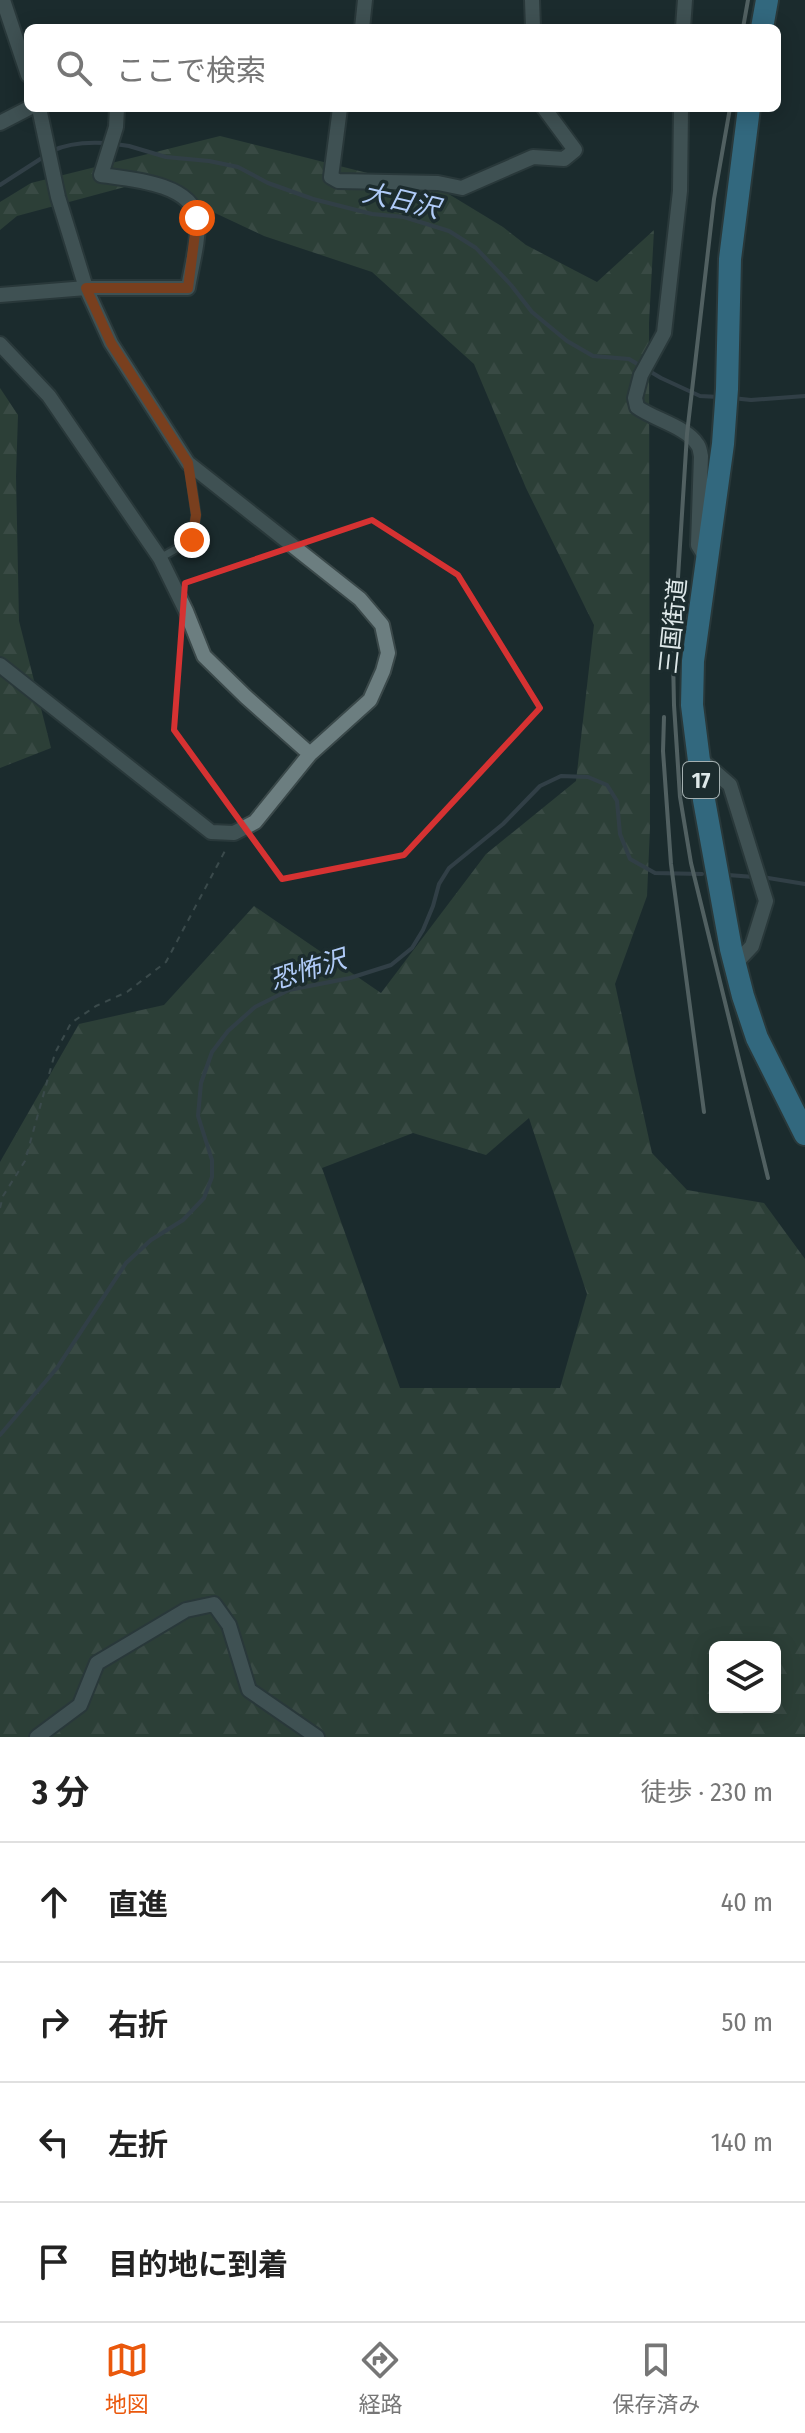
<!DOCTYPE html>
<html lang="ja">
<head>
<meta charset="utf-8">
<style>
  body { margin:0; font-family:"Fira Sans Condensed","Noto Sans JP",sans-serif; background:#f6f6f6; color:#222 }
  .controls { position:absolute; right:24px; bottom:24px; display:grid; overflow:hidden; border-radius:12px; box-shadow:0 4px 20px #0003 }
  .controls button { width:72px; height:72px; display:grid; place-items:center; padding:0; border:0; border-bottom:2px solid #e0e0e0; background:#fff; color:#222; font:40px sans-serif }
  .stop { position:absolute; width:24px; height:24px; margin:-18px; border:6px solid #ea580c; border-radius:50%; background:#fff }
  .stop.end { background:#ea580c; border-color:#fff; box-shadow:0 2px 8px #0008 }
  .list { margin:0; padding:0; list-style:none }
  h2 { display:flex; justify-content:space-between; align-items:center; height:104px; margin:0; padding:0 32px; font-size:34px }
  h2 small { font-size:26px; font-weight:400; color:#767676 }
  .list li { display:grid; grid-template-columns:52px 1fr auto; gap:24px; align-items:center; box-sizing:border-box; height:120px; padding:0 32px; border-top:2px solid #e0e0e0 }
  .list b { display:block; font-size:30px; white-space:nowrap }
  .list em { font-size:26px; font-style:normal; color:#767676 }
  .icon { flex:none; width:44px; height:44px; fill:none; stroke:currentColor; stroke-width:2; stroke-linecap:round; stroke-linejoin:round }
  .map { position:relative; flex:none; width:805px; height:1737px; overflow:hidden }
  .search { position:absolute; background:#fff; box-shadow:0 4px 20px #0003; left:24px; right:24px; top:24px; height:88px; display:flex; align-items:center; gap:20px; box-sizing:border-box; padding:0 28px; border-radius:12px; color:#767676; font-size:30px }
  .sheet { height:584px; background:#fff }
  nav { display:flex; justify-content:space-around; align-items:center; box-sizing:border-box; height:112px; border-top:2px solid #e0e0e0; background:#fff; font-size:22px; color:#767676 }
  nav a { display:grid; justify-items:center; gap:4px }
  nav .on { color:#ea580c }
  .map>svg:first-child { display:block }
  .forest { fill:url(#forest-firs); fill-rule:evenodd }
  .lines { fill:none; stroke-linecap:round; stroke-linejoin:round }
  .stream { stroke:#4d5865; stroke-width:4 }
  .service-casing { stroke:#3a4849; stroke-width:11 }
  .minor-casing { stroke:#3a4849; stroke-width:18 }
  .trunk-casing { stroke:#3a4849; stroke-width:26 }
  .path { stroke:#616f70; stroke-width:2; stroke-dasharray:6 6; stroke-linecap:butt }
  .service { stroke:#6c7e80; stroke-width:7 }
  .minor { stroke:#6c7e80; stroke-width:14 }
  .trunk { stroke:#4eb2df; stroke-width:22 }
  .rail { stroke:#93a0a1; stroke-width:4 }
  .route { stroke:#ea580c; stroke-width:10 }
  .marked { fill:none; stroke:#d63232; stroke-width:6; stroke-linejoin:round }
  .labels { text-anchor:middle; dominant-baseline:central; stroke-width:7; stroke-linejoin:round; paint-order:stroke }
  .shield { fill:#1c2c2e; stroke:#a4b0b1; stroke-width:2 }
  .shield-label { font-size:22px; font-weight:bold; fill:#dee8e9 }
  .street-label { font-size:24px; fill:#dee8e9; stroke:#1c2c2e }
  .water-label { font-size:26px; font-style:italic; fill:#b0cbf8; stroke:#1c2c2e }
</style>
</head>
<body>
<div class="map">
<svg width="805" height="1737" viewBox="0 0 805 1737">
  <defs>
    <pattern id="forest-firs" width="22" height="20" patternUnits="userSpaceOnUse" patternTransform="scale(2)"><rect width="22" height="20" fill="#425744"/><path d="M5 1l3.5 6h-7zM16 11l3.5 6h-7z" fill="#5d6f5f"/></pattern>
  </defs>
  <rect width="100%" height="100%" fill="#1c2c2e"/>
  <path class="forest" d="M220,136l227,57 56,34 23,18 71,37 57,-52 -5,93 1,505 -3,68 -32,88 37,169 35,37 77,13 41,56v478h-805v-575l79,-138 85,-19 90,-99 127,87 105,-139 90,-73 18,-156 -68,-137 -52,-124 -102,-92 -108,-36 -117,-55 -130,35 -17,14v-28l31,-19zM529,1118l58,176 -27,94h-160l-78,-220 91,-35 73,22zM715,1647h60v60h-60z
    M0,388l18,27 -2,61 3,145 32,127 -51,20z"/>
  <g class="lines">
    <path class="stream" d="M115,144l14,2 37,11 43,4 29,6 30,16 45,16 59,15 32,3 45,14 27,17 35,37 21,27 35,29 26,15 36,3 32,19 39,18 19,1
      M52,151c16,-8 37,-9 54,-8
      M0,185l45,-29
      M732,398l19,2 54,-4
      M728,875l26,2
      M762,877l43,7
      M0,1435l57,-67 69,-105 25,-23 32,-20 21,-22 8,-21v-17l-14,-44 3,-33 11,-31 16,-21 27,-24 34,-17 61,-12 41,-13 21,-17 11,-18 10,-24 6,-22 10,-16 54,-44 37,-38 21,-10 27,1 19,8 10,16 3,33 10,25 25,14 47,1"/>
    <g class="service-casing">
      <path id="service" d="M160,558l32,-18 4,-25 -7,-50"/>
    </g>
    <g class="minor-casing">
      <path id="minor" d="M3,0l25,75
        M532,0l1,28
        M362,28l3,-28
        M683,28l2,-28
        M340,108l-9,69 7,4 100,2 24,5 71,-31 31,2 11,-9 -31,-42
        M681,108l-1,83 -16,142 -23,42 -6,23 2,9c16,12 50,20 60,37 3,3 3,8 4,12l-3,89 8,13
        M0,123l29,-15
        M0,295l86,-7h102c3,-20 12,-50 9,-69 -5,-36 -68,-40 -96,-44l15,-48 1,-19
        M0,344l49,52 111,162 26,53 18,45 42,41 64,57
        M0,665l211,167 23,1 21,-11 55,-68 60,-54 13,-29 5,-18 -6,-28 -22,-26 -172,-136 -77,-120 -25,-55 -28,-91 -19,-89
        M698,757l32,28 36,116 -14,45 -17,18
        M37,1737l43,-32 17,-42 89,-53 28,-6 15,21 20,65 68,47"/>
    </g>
    <g class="trunk-casing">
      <path id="trunk" d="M762,28l5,-28
        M749,108l-19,151 -3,130 -4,55 -30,217 -1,44 12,95 27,149 12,47 14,42 48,96"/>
    </g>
    <path class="path" d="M0,1208l3,-12 22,-35 30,-108 16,-30 25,-17 31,-14 39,-30 60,-113"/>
    <use href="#service" class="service"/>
    <use href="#minor" class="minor"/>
    <use href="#trunk" class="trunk"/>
    <path class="rail" d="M743,28l5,-28
      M730,108l-16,91 -27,235 -14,223 1,48 6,92 11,66 77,315
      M664,717l-1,34 8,113 33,248"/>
  </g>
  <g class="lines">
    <path class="route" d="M192,540l4,-25 -8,-52 -77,-120 -25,-55h102l9,-70"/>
  </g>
  <path d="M0 0H805V1737H0ZM372,520l86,55 82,133 -136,147 -122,24 -108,-149 11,-147z" fill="#1c2c2e" fill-opacity=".55" fill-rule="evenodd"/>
  <path class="marked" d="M372,520l86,55 82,133 -136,147 -122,24 -108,-149 11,-147z"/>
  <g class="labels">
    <rect class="shield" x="683" y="762" width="36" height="36" rx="6"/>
    <g class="shield-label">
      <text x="701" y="780">17</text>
    </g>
    <g class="street-label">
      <text transform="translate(673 626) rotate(-84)">三国街道</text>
    </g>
    <g class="water-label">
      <text transform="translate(401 201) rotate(13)">大日沢</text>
      <text transform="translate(308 970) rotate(-17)">恐怖沢</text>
    </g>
  </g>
</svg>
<div class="controls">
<button><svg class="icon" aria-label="layers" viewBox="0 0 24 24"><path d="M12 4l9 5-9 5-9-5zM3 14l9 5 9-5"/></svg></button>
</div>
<div class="stop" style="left:197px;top:218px"></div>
<div class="stop end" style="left:192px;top:540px"></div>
<div class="search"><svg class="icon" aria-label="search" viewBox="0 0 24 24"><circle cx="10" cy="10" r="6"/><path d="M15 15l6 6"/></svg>ここで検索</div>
</div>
<section class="sheet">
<h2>3 分<small>徒歩 · 230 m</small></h2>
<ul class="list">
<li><svg class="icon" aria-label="ahead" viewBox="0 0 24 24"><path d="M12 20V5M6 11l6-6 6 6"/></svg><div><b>直進</b></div><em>40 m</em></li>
<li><svg class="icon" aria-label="right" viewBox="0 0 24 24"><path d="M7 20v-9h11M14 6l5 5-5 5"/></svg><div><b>右折</b></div><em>50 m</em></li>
<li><svg class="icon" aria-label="left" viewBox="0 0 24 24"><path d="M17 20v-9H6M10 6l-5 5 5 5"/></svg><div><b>左折</b></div><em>140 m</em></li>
<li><svg class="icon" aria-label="arrive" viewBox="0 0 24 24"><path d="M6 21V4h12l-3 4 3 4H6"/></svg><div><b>目的地に到着</b></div></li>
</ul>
</section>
<nav>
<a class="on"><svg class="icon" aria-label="map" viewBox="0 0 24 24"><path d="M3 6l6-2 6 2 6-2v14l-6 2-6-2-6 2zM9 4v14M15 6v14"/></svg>地図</a>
<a><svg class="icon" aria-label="directions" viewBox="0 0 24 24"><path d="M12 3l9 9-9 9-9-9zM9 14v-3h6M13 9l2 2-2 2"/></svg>経路</a>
<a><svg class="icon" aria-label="saved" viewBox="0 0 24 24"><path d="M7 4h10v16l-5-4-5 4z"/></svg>保存済み</a>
</nav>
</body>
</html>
